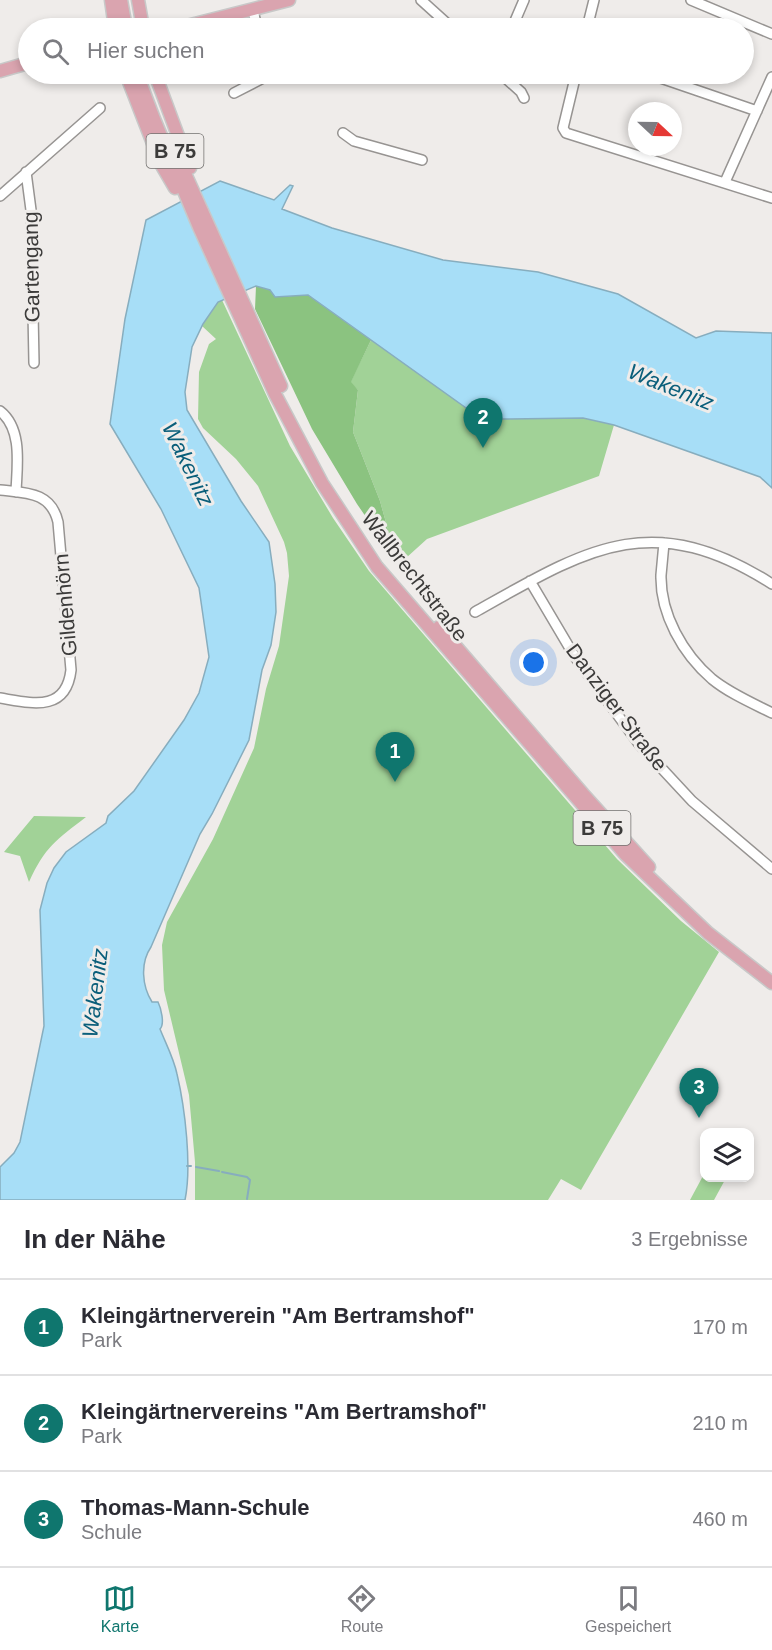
<!DOCTYPE html>
<html lang="de">
<head>
<meta charset="utf-8">
<style>
  body { margin:0; font-family:Arial,sans-serif; background:#f7f7f7; color:#2b2b33 }
  .controls { position:absolute; right:18px; bottom:18px; display:grid; overflow:hidden; border-radius:12px; box-shadow:0 3px 9px #0003 }
  .controls button { width:54px; height:54px; display:grid; place-items:center; padding:0; border:0; border-bottom:2px solid #e1e1e2; background:#fff; color:#2b2b33; font:30px sans-serif }
  .compass { position:absolute; left:628px; top:102px; width:54px; height:54px; border-radius:50%; background:#fff; box-shadow:0 3px 9px #0003; rotate:112deg }
  .you { position:absolute; left:534px; top:663px; width:21px; height:21px; margin:-15px; border:4px solid #fff; border-radius:50%; background:#1a73e8; box-shadow:0 0 0 9px #1a73e833 }
  .badge { display:grid; place-items:center; width:39px; height:39px; border-radius:50%; background:#0f766e; color:#fff; font-size:20px; font-weight:700 }
  .pin { position:absolute; translate:-50% -50px; filter:drop-shadow(0 2px 3px #0008) }
  .pin::after { content:''; position:absolute; top:32px; width:21px; height:18px; background:inherit; clip-path:polygon(0 0,100% 0,50% 100%) }
  .list { margin:0; padding:0; list-style:none }
  h2 { display:flex; justify-content:space-between; align-items:center; height:78px; margin:0; padding:0 24px; font-size:26px }
  h2 small { font-size:20px; font-weight:400; color:#7c7c81 }
  .list li { display:grid; grid-template-columns:39px 1fr auto; gap:18px; align-items:center; box-sizing:border-box; height:96px; padding:0 24px; border-top:2px solid #e1e1e2 }
  .list b { display:block; font-size:22px; white-space:nowrap }
  .list p { margin:0; font-size:20px; white-space:nowrap; color:#7c7c81 }
  .list em { font-size:20px; font-style:normal; color:#7c7c81 }
  .icon { flex:none; width:33px; height:33px; fill:none; stroke:currentColor; stroke-width:2; stroke-linecap:round; stroke-linejoin:round }
  .map { position:relative; flex:none; width:772px; height:1200px; overflow:hidden }
  .search { position:absolute; background:#fff; box-shadow:0 3px 9px #0003; left:18px; right:18px; top:18px; height:66px; display:flex; align-items:center; gap:15px; box-sizing:border-box; padding:0 21px; border-radius:33px; color:#7c7c81; font-size:22px }
  .sheet { height:366px; background:#fff }
  nav { display:flex; justify-content:space-around; align-items:center; box-sizing:border-box; height:84px; border-top:2px solid #e1e1e2; background:#fff; font-size:16px; color:#7c7c81 }
  nav a { display:grid; justify-items:center; gap:3px }
  nav .on { color:#0f766e }
  .map>svg:first-child { display:block }
  .green { fill:#a1d297 }
  .forest { fill:#8bc380 }
  .water { fill:#a7def7; stroke:#87adbe; stroke-width:1.5 }
  .lines { fill:none; stroke-linecap:round; stroke-linejoin:round }
  .stream { stroke:#87adbe; stroke-width:2 }
  .minor-casing { stroke:#979492; stroke-width:12 }
  .major-casing { stroke:#c8c8c8; stroke-width:15 }
  .minor { stroke:#fff; stroke-width:9 }
  .major { stroke:#daa4af; stroke-width:12 }
  .labels { text-anchor:middle; dominant-baseline:central; stroke-width:6; stroke-linejoin:round; paint-order:stroke }
  .shield { fill:#efecea; stroke:#72706f; stroke-width:1.5 }
  .shield-label { font-size:20px; font-weight:bold; fill:#3c3b3a }
  .street-label { font-size:21px; fill:#3c3b3a; stroke:#efecea }
  .water-label { font-size:22px; font-style:italic; fill:#0a5e7a; stroke:#efecea }
</style>
</head>
<body>
<div class="map">
<svg width="772" height="1200" viewBox="0 0 772 1200">
  <rect width="100%" height="100%" fill="#efecea"/>
  <path class="green" d="M222,300l68,146 43,72 36,53 248,288 64,62 38,31 -138,238 -20,-11 -13,21h-353v-38l-6,-67 -25,-105 -2,-45 5,-23 46,-83 41,-91 12,-59 13,-43 10,-70 -2,-23 -3,-11 -26,-56 -22,-27 -33,-31 -5,-9 1,-47 10,-28 7,-5 -14,-13 16,-24z
    M371,340l34,21 71,54 26,4 81,-1 31,7 -15,51 -172,63 -21,19 -9,4 -17,-61 -27,-69 5,-42 -8,-7z
    M34,816l52,1c-30,23 -41,30 -57,65l-9,-26 -16,-4z
    M704,1174v4h22l-12,22h-24z"/>
  <path class="forest" d="M256,286l14,4 6,7 32,-2 63,45 -20,42 7,8 -5,42 27,69 17,61 -40,-58 -45,-75 -57,-120z"/>
  <path class="water" d="M220,181l54,19 16,-15 3,1 -11,23 50,19 111,32 95,12 80,22 78,44 20,-7 56,2v155l-12,-11 -146,-52 -31,-7 -81,1 -26,-4 -168,-120 -33,2 -5,-7 -14,-4 -38,16 -15,22 -11,23 -7,45 2,18 54,91 28,41 6,42 1,28 -5,33 -9,25 -13,70 -37,74 -12,20 -49,113c-11,16 -9,39 1,55h6c3,6 7,22 2,27 6,15 14,30 17,45 8,34 15,92 8,126h-185v-33l14,-14 6,-11 24,-116 -4,-116 7,-27 7,-15 12,-16 40,-29 2,-7 26,-25 50,-71 15,-27 10,-36 -10,-69 -38,-79 -51,-85 15,-105 21,-99z"/>
  <g class="lines">
    <path class="stream" d="M187,1166h4
      M196,1167l23,4
      M222,1172l25,5 3,3 -3,19"/>
    <g class="minor-casing">
      <path id="minor" d="M421,0l31,28
        M691,0l81,34
        M253,10l4,18
        M512,28l12,-28
        M587,28l7,-28
        M501,74l20,18 3,6
        M576,74l-13,54 3,5 206,65
        M649,74l108,37
        M234,93l31,-16 1,-3
        M343,133l11,8 68,19
        M26,172l5,38 3,153
        M725,182l47,-105
        M0,196l100,-88
        M0,411c23,18 17,55 16,81
        M0,490c27,3 51,2 58,32l13,148c-5,43 -40,33 -71,28
        M664,543c-1,10 -2,21 -3,32 -1,39 22,79 51,104 17,14 40,24 60,34
        M530,581l45,76 64,87 53,57 80,68
        M475,612c112,-63 176,-105 297,-28"/>
    </g>
    <g class="major-casing">
      <path id="major" d="M111,0l4,28
        M121,0l5,28
        M138,0l5,28
        M179,28l110,-28
        M0,71l28,-8
        M126,74l35,90 14,24
        M137,74l17,45 45,108 76,167 47,89 55,84 249,288 82,78 64,50
        M155,74l35,94
        M178,158l103,228
        M439,627l144,167 66,73"/>
    </g>
    <use href="#minor" class="minor"/>
    <use href="#major" class="major"/>
  </g>
  <g class="labels">
    <g class="shield">
      <rect x="146.5" y="134" width="57" height="34" rx="4.5"/>
      <rect x="573.5" y="811" width="57" height="34" rx="4.5"/>
    </g>
    <g class="shield-label">
      <text x="175" y="151">B 75</text>
      <text x="602" y="828">B 75</text>
    </g>
    <g class="street-label">
      <text transform="translate(31 267) rotate(-91)">Gartengang</text>
      <text transform="translate(415 576) rotate(52)">Wallbrechtstraße</text>
      <text transform="translate(65 605) rotate(-95)">Gildenhörn</text>
      <text transform="translate(617 707) rotate(53)">Danziger Straße</text>
    </g>
    <g class="water-label">
      <text transform="translate(671 387) rotate(22)">Wakenitz</text>
      <text transform="translate(188 464) rotate(64)">Wakenitz</text>
      <text transform="translate(95 993) rotate(-83)">Wakenitz</text>
    </g>
  </g>
</svg>
<div class="controls">
<button><svg class="icon" aria-label="layers" viewBox="0 0 24 24"><path d="M12 4l9 5-9 5-9-5zM3 14l9 5 9-5"/></svg></button>
</div>
<svg class="compass" viewBox="-18 -18 36 36"><path d="M0-13l5 13h-10z" fill="#e53935"/><path d="M0 13l5-13h-10z" fill="#7c7c81"/></svg>
<div class="you"></div>
<div class="pin badge" style="left:395px;top:782px">1</div>
<div class="pin badge" style="left:483px;top:448px">2</div>
<div class="pin badge" style="left:699px;top:1118px">3</div>
<div class="search"><svg class="icon" aria-label="search" viewBox="0 0 24 24"><circle cx="10" cy="10" r="6"/><path d="M15 15l6 6"/></svg>Hier suchen</div>
</div>
<section class="sheet">
<h2>In der Nähe<small>3 Ergebnisse</small></h2>
<ul class="list">
<li><span class="badge">1</span><div><b>Kleingärtnerverein &quot;Am Bertramshof&quot;</b><p>Park</p></div><em>170 m</em></li>
<li><span class="badge">2</span><div><b>Kleingärtnervereins &quot;Am Bertramshof&quot;</b><p>Park</p></div><em>210 m</em></li>
<li><span class="badge">3</span><div><b>Thomas-Mann-Schule</b><p>Schule</p></div><em>460 m</em></li>
</ul>
</section>
<nav>
<a class="on"><svg class="icon" aria-label="map" viewBox="0 0 24 24"><path d="M3 6l6-2 6 2 6-2v14l-6 2-6-2-6 2zM9 4v14M15 6v14"/></svg>Karte</a>
<a><svg class="icon" aria-label="directions" viewBox="0 0 24 24"><path d="M12 3l9 9-9 9-9-9zM9 14v-3h6M13 9l2 2-2 2"/></svg>Route</a>
<a><svg class="icon" aria-label="saved" viewBox="0 0 24 24"><path d="M7 4h10v16l-5-4-5 4z"/></svg>Gespeichert</a>
</nav>
</body>
</html>
